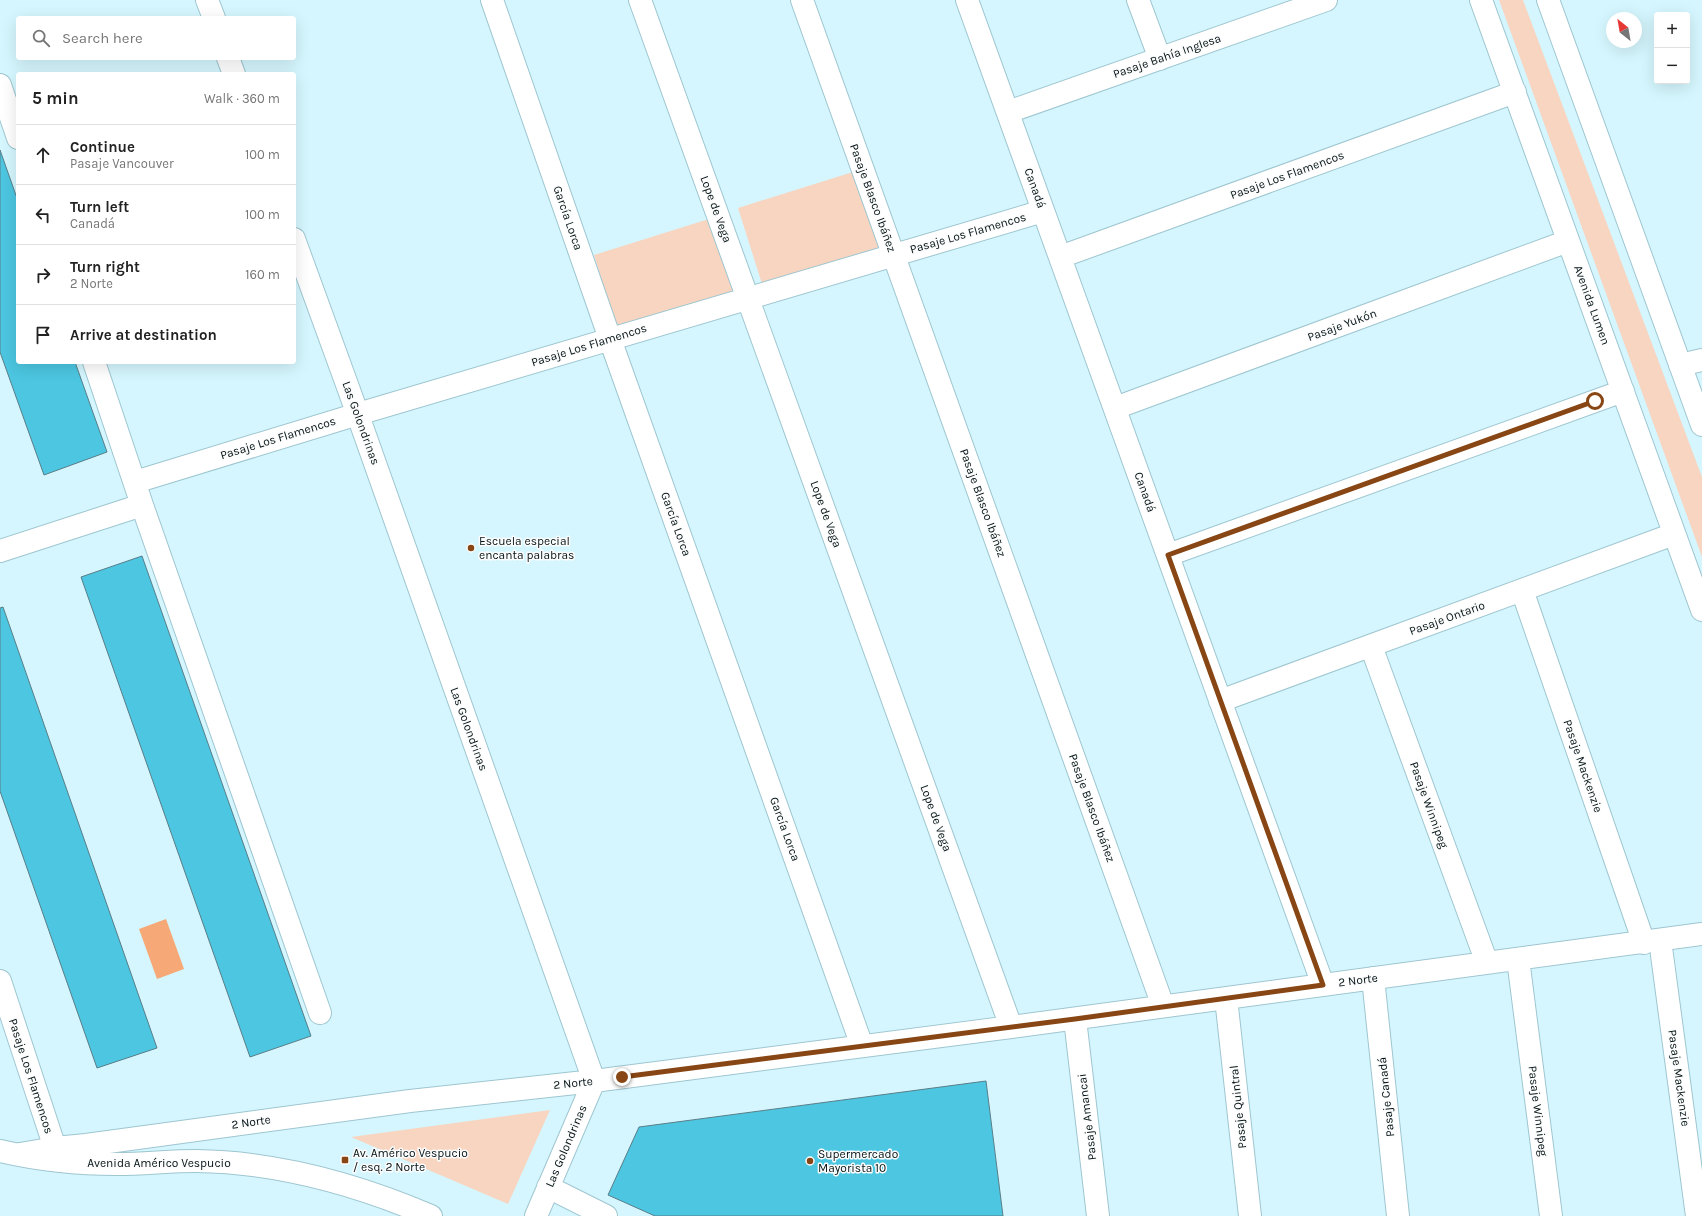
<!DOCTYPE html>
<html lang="en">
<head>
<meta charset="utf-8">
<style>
  body { margin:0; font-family:Karla,sans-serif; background:#f2f2f2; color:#222 }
  .controls { position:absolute; right:12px; top:12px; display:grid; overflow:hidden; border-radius:4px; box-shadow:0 4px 16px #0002 }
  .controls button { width:36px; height:36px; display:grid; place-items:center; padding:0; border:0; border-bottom:1px solid #e0e0e0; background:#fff; color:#222; font:20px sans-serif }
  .compass { position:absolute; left:1606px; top:12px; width:36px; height:36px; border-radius:50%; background:#fff; box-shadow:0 4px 16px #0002; rotate:329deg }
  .stop { position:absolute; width:12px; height:12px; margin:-9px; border:3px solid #874613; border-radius:50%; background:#fff }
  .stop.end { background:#874613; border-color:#fff; box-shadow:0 1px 4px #0008 }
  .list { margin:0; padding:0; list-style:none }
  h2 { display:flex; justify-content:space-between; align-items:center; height:52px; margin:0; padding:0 16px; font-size:17px }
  h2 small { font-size:13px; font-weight:400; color:#767676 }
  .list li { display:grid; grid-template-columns:26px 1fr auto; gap:12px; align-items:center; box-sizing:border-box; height:60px; padding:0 16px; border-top:1px solid #e0e0e0 }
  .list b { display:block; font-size:15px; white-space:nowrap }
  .list p { margin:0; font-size:13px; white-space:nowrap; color:#767676 }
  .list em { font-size:13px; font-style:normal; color:#767676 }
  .icon { flex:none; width:22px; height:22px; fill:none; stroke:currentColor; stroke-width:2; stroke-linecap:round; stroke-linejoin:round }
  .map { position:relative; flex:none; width:1702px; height:1216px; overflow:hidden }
  .search { position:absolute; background:#fff; box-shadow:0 4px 16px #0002; left:16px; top:16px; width:280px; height:44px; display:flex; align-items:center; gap:10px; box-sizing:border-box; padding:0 14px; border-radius:4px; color:#767676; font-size:15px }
  .panel { position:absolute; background:#fff; box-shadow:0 4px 16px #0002; left:16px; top:72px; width:280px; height:292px; border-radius:4px }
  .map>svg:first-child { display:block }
  .green { fill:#f8d5c0 }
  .water { fill:#f6a877 }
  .building { fill:#4cc6e1; stroke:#587e88 }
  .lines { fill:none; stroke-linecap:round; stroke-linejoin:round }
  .minor-casing { stroke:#9ec6d0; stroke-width:24 }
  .major-casing { stroke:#9ec6d0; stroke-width:24 }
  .minor { stroke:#fff; stroke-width:22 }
  .major { stroke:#fff; stroke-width:22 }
  .route { stroke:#874613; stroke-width:5 }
  .poi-dot { fill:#874613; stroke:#fcfcfc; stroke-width:1.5 }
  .labels { text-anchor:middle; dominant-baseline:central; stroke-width:3; stroke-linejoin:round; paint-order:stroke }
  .street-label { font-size:12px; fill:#041316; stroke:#fcfcfc }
  .poi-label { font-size:12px; fill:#041316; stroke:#fcfcfc; text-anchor:start }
</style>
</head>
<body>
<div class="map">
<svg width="1702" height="1216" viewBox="0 0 1702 1216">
  <rect width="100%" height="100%" fill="#d5f6fe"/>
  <path class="green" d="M1499,0h24l179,477v80z
    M856,171l24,76 -118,37 -24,-76z
    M712,218l23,76 -118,37 -23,-76z
    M550,1110l-42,94 -157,-67z"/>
  <path class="water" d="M166,919l18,50 -27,10 -18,-50z"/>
  <path class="building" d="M0,150l18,51v161h57l32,90 -63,23 -44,-123z
    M142,556l169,480 -61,21 -169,-480z
    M3,607l154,441 -60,20 -97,-277v-183z
    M986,1081l17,135h-348l-47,-21 31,-68z"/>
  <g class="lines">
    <g class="minor-casing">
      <path id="minor" d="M207,0l7,18
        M492,0l118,339 252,707
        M640,0l371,1027
        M802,0l361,1006
        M967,0l356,985
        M1138,0l22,59
        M1481,0l221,610
        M1548,0l154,425
        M228,58l6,16
        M0,85l18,53
        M1008,112l318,-112
        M294,239l55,151 245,691 -58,135
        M1060,257l455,-165
        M94,362l48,143 178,508
        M1680,365l22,-5
        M1115,408l453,-167
        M135,482l223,-68 685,-203
        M0,551l142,-46
        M1168,555l455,-164
        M1522,590l122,353
        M1371,646l116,317
        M1220,701l454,-167
        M1660,940l37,276
        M1518,959l33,257
        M1373,978l25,238
        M0,981l55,167
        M1226,998l24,218
        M1075,1019l23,197
        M20,1154l35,-6 31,-3 324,-44 184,-20 417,-54 691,-93
        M548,1187l58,29"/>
    </g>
    <g class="major-casing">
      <path id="major" d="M0,1151c38,9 78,13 117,13 27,0 53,-3 79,-3 82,1 160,23 235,55"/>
    </g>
    <use href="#minor" class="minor"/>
    <use href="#major" class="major"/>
  </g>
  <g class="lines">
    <path class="route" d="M622,1077l453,-58 248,-34 -155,-430 427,-154"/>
  </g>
  <g class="poi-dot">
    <circle cx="471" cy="548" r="4"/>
    <rect x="341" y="1156" width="8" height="8" rx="2"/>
    <circle cx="810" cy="1161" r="4"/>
  </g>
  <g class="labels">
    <g class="street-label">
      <text transform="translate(1167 56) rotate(-19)">Pasaje Bahía Inglesa</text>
      <text transform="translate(1287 175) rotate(-20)">Pasaje Los Flamencos</text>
      <text transform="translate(1035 188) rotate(70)">Canadá</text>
      <text transform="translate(873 198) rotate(70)">Pasaje Blasco Ibáñez</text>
      <text transform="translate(716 209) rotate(70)">Lope de Vega</text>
      <text transform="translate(568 218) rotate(71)">García Lorca</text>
      <text transform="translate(968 233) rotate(-16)">Pasaje Los Flamencos</text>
      <text transform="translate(1592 305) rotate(70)">Avenida Lumen</text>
      <text transform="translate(1342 325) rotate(-20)">Pasaje Yukón</text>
      <text transform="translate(589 345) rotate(-17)">Pasaje Los Flamencos</text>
      <text transform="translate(361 423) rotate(70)">Las Golondrinas</text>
      <text transform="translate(278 438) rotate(-17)">Pasaje Los Flamencos</text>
      <text transform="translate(1145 492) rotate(70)">Canadá</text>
      <text transform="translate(983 503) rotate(70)">Pasaje Blasco Ibáñez</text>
      <text transform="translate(826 514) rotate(70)">Lope de Vega</text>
      <text transform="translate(676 524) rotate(70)">García Lorca</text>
      <text transform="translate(1447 618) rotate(-20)">Pasaje Ontario</text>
      <text transform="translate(469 729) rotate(70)">Las Golondrinas</text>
      <text transform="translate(1583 766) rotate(71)">Pasaje Mackenzie</text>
      <text transform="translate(1429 805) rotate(70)">Pasaje Winnipeg</text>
      <text transform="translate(1092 808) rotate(70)">Pasaje Blasco Ibáñez</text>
      <text transform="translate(936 818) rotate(70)">Lope de Vega</text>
      <text transform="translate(785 829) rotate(70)">García Lorca</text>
      <text transform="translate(1358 980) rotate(-7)">2 Norte</text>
      <text transform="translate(31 1076) rotate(72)">Pasaje Los Flamencos</text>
      <text transform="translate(1679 1078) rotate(82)">Pasaje Mackenzie</text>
      <text transform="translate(573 1083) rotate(-6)">2 Norte</text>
      <text transform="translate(1386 1097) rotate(-96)">Pasaje Canadá</text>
      <text transform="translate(1238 1107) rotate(-96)">Pasaje Quintral</text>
      <text transform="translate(1538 1111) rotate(83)">Pasaje Winnipeg</text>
      <text transform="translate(1087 1117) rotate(-97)">Pasaje Amancai</text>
      <text transform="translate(251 1122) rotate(-8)">2 Norte</text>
      <text transform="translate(566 1146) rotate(-67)">Las Golondrinas</text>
      <text x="159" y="1163">Avenida Américo Vespucio</text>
    </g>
    <g class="poi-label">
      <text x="479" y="541">Escuela especial<tspan x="479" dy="14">encanta palabras</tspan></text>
      <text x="353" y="1153">Av. Américo Vespucio<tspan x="353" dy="14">/ esq. 2 Norte</tspan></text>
      <text x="818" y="1154">Supermercado<tspan x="818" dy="14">Mayorista 10</tspan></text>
    </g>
  </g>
</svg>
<div class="controls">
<button>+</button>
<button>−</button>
</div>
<svg class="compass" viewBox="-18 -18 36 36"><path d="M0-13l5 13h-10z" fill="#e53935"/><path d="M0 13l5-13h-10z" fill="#767676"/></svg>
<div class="stop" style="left:1595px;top:401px"></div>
<div class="stop end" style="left:622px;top:1077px"></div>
<div class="search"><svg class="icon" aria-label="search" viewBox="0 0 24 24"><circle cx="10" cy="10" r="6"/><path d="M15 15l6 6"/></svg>Search here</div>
<section class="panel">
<h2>5 min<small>Walk · 360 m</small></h2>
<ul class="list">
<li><svg class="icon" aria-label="ahead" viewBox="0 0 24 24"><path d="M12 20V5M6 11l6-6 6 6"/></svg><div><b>Continue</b><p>Pasaje Vancouver</p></div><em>100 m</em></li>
<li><svg class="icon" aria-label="left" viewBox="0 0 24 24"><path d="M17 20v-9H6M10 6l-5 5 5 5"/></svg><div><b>Turn left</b><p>Canadá</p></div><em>100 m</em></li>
<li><svg class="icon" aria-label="right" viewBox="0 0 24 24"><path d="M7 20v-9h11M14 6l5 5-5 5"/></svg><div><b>Turn right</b><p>2 Norte</p></div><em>160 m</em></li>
<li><svg class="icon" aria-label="arrive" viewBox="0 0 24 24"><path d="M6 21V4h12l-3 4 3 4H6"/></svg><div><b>Arrive at destination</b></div></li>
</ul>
</section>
</div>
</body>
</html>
